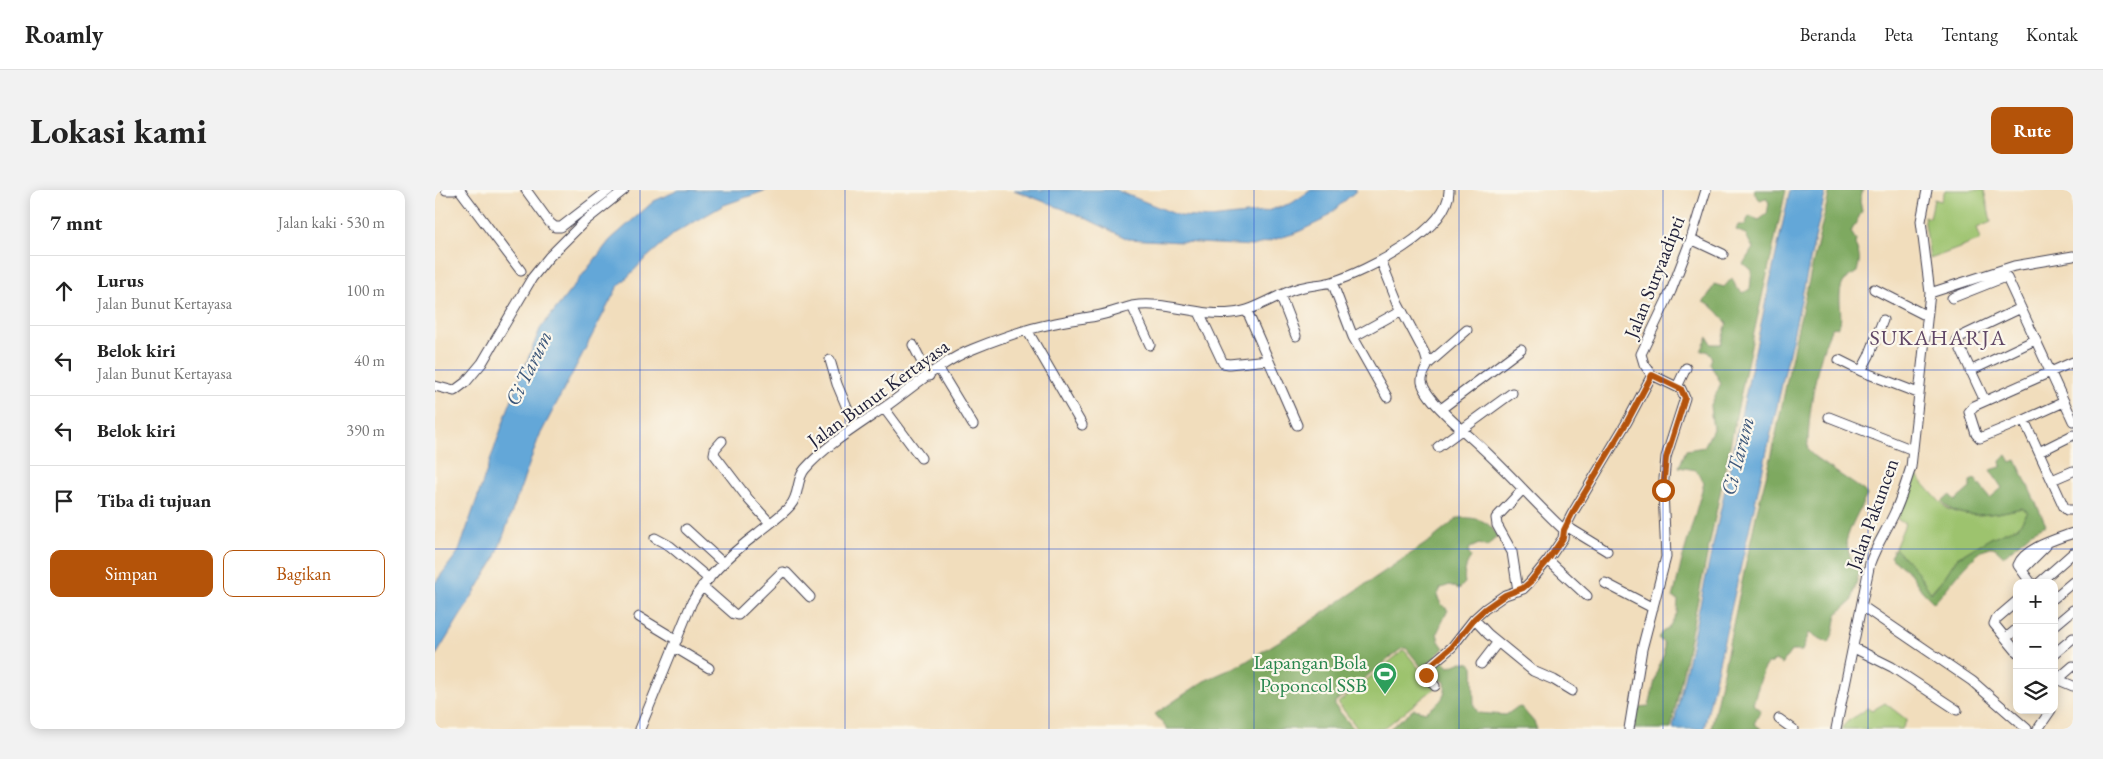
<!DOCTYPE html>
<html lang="id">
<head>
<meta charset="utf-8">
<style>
  body { margin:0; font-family:"EB Garamond",serif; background:#f2f2f2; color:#222 }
  .controls { position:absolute; right:15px; bottom:15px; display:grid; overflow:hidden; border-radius:10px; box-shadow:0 2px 12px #0003 }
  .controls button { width:45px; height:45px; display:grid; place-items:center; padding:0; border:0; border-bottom:1px solid #e0e0e0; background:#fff; color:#222; font:25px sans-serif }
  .stop { position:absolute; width:15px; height:15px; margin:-11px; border:4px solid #b45309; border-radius:50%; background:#fff }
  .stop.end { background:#b45309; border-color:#fff; box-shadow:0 1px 5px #0008 }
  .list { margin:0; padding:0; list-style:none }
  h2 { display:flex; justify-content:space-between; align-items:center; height:65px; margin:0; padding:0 20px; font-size:21px }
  h2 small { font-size:16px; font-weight:400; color:#767676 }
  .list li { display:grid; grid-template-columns:32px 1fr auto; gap:15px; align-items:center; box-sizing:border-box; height:70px; padding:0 20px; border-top:1px solid #e0e0e0 }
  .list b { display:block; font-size:19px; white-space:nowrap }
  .list p { margin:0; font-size:16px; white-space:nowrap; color:#767676 }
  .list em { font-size:16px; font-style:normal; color:#767676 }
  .actions { display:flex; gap:10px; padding:15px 20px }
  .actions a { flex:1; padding:11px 0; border:1px solid #b45309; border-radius:10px; text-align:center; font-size:18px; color:#b45309 }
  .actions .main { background:#b45309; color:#fff }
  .icon { flex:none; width:28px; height:28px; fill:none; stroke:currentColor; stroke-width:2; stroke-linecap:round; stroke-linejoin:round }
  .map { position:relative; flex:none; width:1638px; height:539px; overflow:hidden; border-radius:10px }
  header { display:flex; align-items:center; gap:30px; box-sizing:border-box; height:70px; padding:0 25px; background:#fff; border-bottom:1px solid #e0e0e0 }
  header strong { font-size:24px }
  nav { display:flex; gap:28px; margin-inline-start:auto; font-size:18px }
  .intro { display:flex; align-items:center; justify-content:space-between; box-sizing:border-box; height:120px; padding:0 30px }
  h1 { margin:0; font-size:35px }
  .button { padding:12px 22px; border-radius:10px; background:#b45309; color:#fff; font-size:18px; font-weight:700 }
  main { display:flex; gap:30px; padding:0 30px }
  aside { flex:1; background:#fff; border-radius:10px; box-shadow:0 2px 12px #0003 }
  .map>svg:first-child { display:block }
  .green { fill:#9dc36e; stroke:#607254 }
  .forest { fill:#7ea961; stroke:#50664e }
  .water { fill:#63a7d8; stroke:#42648a }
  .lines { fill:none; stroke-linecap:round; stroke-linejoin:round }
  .minor-casing { stroke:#413e4e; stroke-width:11 }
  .minor { stroke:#fff; stroke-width:9 }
  .route { stroke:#b45309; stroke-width:6 }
  .grid { fill:none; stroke:#1d4ed8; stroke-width:1; stroke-opacity:0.55 }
  .labels { text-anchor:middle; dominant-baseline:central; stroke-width:4.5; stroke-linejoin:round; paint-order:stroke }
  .street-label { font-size:20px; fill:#22223b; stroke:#fbf7ec }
  .leisure-label { font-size:20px; fill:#27864d; stroke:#fbf7ec; text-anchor:end }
  .water-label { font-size:21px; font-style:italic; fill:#3c577a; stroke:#fbf7ec }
  .quarter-label { font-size:22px; letter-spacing:1px; fill:#604766; stroke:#fbf7ec }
</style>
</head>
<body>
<header>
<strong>Roamly</strong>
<nav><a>Beranda</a><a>Peta</a><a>Tentang</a><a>Kontak</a></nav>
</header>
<div class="intro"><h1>Lokasi kami</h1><a class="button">Rute</a></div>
<main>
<aside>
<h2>7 mnt<small>Jalan kaki · 530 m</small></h2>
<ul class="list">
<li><svg class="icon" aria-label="ahead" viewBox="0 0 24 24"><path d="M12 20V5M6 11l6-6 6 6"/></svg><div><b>Lurus</b><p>Jalan Bunut Kertayasa</p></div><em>100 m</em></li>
<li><svg class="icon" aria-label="left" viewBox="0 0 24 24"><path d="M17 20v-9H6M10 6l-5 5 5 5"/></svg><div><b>Belok kiri</b><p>Jalan Bunut Kertayasa</p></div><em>40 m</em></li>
<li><svg class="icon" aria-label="left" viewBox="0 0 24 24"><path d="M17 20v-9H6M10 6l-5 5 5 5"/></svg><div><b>Belok kiri</b></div><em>390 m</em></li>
<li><svg class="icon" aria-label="arrive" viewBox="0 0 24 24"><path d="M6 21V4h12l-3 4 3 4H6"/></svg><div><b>Tiba di tujuan</b></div></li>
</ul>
<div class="actions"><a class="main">Simpan</a><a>Bagikan</a></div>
</aside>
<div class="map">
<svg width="1638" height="539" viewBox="0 0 1638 539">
  <rect width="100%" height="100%" fill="#fbf7ec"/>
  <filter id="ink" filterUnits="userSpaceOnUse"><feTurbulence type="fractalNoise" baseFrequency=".02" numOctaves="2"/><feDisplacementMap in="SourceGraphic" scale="10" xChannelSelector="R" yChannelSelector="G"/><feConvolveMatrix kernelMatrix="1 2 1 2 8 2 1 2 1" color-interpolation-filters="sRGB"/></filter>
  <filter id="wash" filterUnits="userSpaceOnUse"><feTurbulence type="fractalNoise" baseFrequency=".0096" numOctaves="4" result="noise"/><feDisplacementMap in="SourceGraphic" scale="20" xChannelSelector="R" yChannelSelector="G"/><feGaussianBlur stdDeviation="1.12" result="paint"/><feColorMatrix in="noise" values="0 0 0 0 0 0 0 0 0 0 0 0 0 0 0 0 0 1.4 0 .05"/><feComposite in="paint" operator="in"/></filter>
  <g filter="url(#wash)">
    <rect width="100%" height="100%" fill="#f1ddbc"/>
    <path class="green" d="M1510,0h39l7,32 -14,6 4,12 -51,19 -6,-43 6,2 4,-19 7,2z
      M1478,281c7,8 28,34 35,38 22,11 51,4 74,-1l6,4 -9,14 -28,12 -34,20 -11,17 -16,18 -13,-22 -22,-23 10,-24 -8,-5 9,-20z
      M969,460l31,38 -52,41h-25l-20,-26z
      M1450,513l22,17 -5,9h-61c8,-12 16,-11 26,-21l6,2z"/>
    <path class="forest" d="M1320,0h31l-39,174 -76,365h-37l3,-22 12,-1 9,-38 6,-14v-11l-6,-5 4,-6 6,-3 9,-16 1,-13 -5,-2 9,-38 22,-77 -8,-13 -17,-3 7,-17 18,-3 9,-18 -3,-22 11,-24 -11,-19 2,-7 -5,-6h-6l7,-14 3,7h10l6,-21c-7,-9 -14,-18 -24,-21l5,-5 6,-13 10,3 8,-9 4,9 7,6 7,-4 2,-19 -9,-6 10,-16 -8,-14 -9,-4 2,-5h7l4,-9 10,4 8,-6 2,-11 -3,-5 -6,2 -6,-7z
      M1395,0h33l-3,11 2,10 -11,21 5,8 -1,5c6,13 5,14 2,27 -4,3 -8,4 -11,7 -11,12 -3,31 -6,44l-2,4 -6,1c-15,29 -23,81 -24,114 0,2 -1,5 0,8 2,6 47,34 56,41l3,4c-8,16 -17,31 -21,47l6,21 9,1 -9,37 -15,13 -3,17 -5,12 -20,-10 -7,18h-11l-9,13 -7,-4 -4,4h-4l-3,4 -11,36 8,6 -7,14 8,5h-51l46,-218 15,-57 24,-118z
      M1572,265l4,7 5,-2 30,65 -16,8 -26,23c-4,-3 -8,-9 -13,-9 -13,-1 -47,46 -57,56l-12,-12 -12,-18 -20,-16 5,-9 22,23 14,22 15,-18 11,-17 34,-20 28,-12 9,-14 -6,-4c-24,5 -62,15 -80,-6l8,-7 5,6 15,-13v-7l5,-2 15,19 12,-10 -12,-18 11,-3 -1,-6z
      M1023,328c16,-1 31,1 39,18l-10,11 -8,-3 -9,4 -2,4 3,5c-5,7 -8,18 -6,26l-6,6 -9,-4 -9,3 -4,8 4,8 7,6 -11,23 2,8 5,7 -21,21 -17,-21 -5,1 -66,53v4l19,23h-187l-12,-15 49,-33 38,-17 60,-37 129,-87z
      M1008,470l6,7 13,-5 8,1 3,3 1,39 4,8 28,2 10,-7 5,-1 13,15 3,7h-148l25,-20 12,3c13,-9 21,-14 19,-30l-4,-2 -5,2 -7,-8 2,-4z"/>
    <path class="water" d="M244,0h88l-43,15 -49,28 -31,27 -27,28 -78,149 -44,122 -60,98v-74l24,-32 49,-142 32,-80 70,-89 44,-39z
      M579,0h102l64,26 30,2 54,-6 28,-9 19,-13h46l-34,30 -27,13 -43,13 -125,-7 -47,-23z
      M1355,0h36l-122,539h-31z"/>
  </g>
  <g filter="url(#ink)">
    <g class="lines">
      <g class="minor-casing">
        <path id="minor" d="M11,0h8
          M25,0l61,81
          M91,0l24,33 5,4h6l48,-37
          M1256,49l32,15
          M946,71l17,42 27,51 3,10c-2,6 -7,11 -6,18 4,19 47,53 61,67 28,26 53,55 81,81
          M897,92l21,55 34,60
          M1439,99l53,27
          M1495,103l84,-27 59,-10
          M845,105l16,41
          M1517,108l53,-21 2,1 66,143
          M697,116l18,39
          M812,121l50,114
          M764,122l24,51 6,1 39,-4
          M592,140l55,95
          M918,147l49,-27
          M478,155l16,31
          M395,170l7,24 18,43
          M1404,170l22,11 57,22
          M993,174l39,-34
          M504,179l34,56
          M1426,181l8,-15 14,-36
          M1535,181l65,-31
          M1217,185l-8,-11 -3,-10 30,-63 20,-52 15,-49
          M0,196l19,5 12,-9 16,-19 50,-85 17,-21 36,-36 39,-31
          M1242,197l9,-19
          M1550,211l-28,-60 1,-3 63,-30
          M1629,212l-40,18 40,87 3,3h6
          M449,218l37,50
          M1006,219l80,-60
          M1394,227l84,33
          M1589,230l-44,18 -4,-4 -7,-22 5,-6 99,-44
          M287,251l-7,8 -1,5 35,46 21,23
          M1003,257l74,-54
          M1604,262l34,-17
          M1617,290l21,-9
          M1131,336l41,25
          M251,339l37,34
          M220,348l15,8 39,33
          M1113,370l39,36
          M1587,380l24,-24
          M1170,393l48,25
          M1596,393l-13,-18c6,-17 39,-26 55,-32
          M1604,393l34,-30
          M267,396l32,28 4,1 44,-43 5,1 23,24
          M1083,401l-6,-39 -15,-27 -1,-7 27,-29
          M1619,408l19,-16
          M1582,411l-21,18 -2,5 23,28
          M1427,416l110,75 55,48
          M204,427l38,23
          M1039,429l14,15 45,37 21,9 18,11
          M1619,436l19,-16
          M1571,448l11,-9
          M239,457l35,21
          M1419,458l38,19 65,43
          M1619,464l19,-16
          M1046,474l17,-22
          M1619,488l19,8
          M1623,489l15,-13
          M1000,496l-9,-11v-6l26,-22 22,-28 11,-10 20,-14 18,-6 7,-7 18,-22 15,-22 1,-8 8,-16 55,-92 25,-47
          M1344,529l14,10
          M205,539l52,-127c16,-28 41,-50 66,-69 11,-9 23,-17 32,-27 10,-11 6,-27 15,-37 21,-24 54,-44 80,-62 27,-19 57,-46 88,-58 25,-10 52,-20 78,-25 15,-4 30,-5 45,-8 12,-2 24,-7 36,-10 33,-6 66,11 100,7 23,-2 42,-17 64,-24 11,-4 24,-4 36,-7 33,-10 118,-52 117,-92
          M1194,539l13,-80 24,-92 -3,-67 3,-33 19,-59 -4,-9 -29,-14
          M1401,539l34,-166c6,-17 16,-32 24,-49 7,-15 12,-31 17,-47l19,-174 -9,-72 6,-31
          M1603,539l13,-19"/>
      </g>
      <use href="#minor" class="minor"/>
    </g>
  </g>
  <g class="lines" filter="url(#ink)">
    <path class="route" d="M991,485v-6l26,-22 22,-28 11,-10 20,-14 18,-7 7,-6 18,-22 15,-22 1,-8 8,-16 55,-92 25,-47 29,14 4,9 -19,60 -3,32"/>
  </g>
  <path class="grid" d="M205,0v539M410,0v539M614,0v539M819,0v539M1024,0v539M1228,0v539M1433,0v539M0,180h1638M0,359h1638"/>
  <defs>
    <g id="stadium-pin" transform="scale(1.25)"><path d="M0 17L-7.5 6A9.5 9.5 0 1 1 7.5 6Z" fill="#2e9e5b" stroke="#fbf7ec"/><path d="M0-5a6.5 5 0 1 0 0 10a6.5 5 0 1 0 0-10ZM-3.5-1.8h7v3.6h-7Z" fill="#fff"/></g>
  </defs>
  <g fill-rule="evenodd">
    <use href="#stadium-pin" x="950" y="484"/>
  </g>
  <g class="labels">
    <g class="street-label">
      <text transform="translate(1219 87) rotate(-68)">Jalan Suryaadipti</text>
      <text transform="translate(443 203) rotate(-36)">Jalan Bunut Kertayasa</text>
      <text transform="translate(1437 324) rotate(-70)">Jalan Pakuncen</text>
    </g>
    <g class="leisure-label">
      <text x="932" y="472">Lapangan Bola<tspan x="932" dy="23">Poponcol SSB</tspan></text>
    </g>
    <g class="water-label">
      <text transform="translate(93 178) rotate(-64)">Ci Tarum</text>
      <text transform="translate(1302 266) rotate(-76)">Ci Tarum</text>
    </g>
    <g class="quarter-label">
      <text x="1503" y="147">SUKAHARJA</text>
    </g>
  </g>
</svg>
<div class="controls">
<button>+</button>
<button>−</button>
<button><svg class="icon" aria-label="layers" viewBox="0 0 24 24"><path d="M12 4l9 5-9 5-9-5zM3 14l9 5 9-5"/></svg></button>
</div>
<div class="stop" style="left:1228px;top:300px"></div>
<div class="stop end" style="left:991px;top:485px"></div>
</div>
</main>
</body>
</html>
